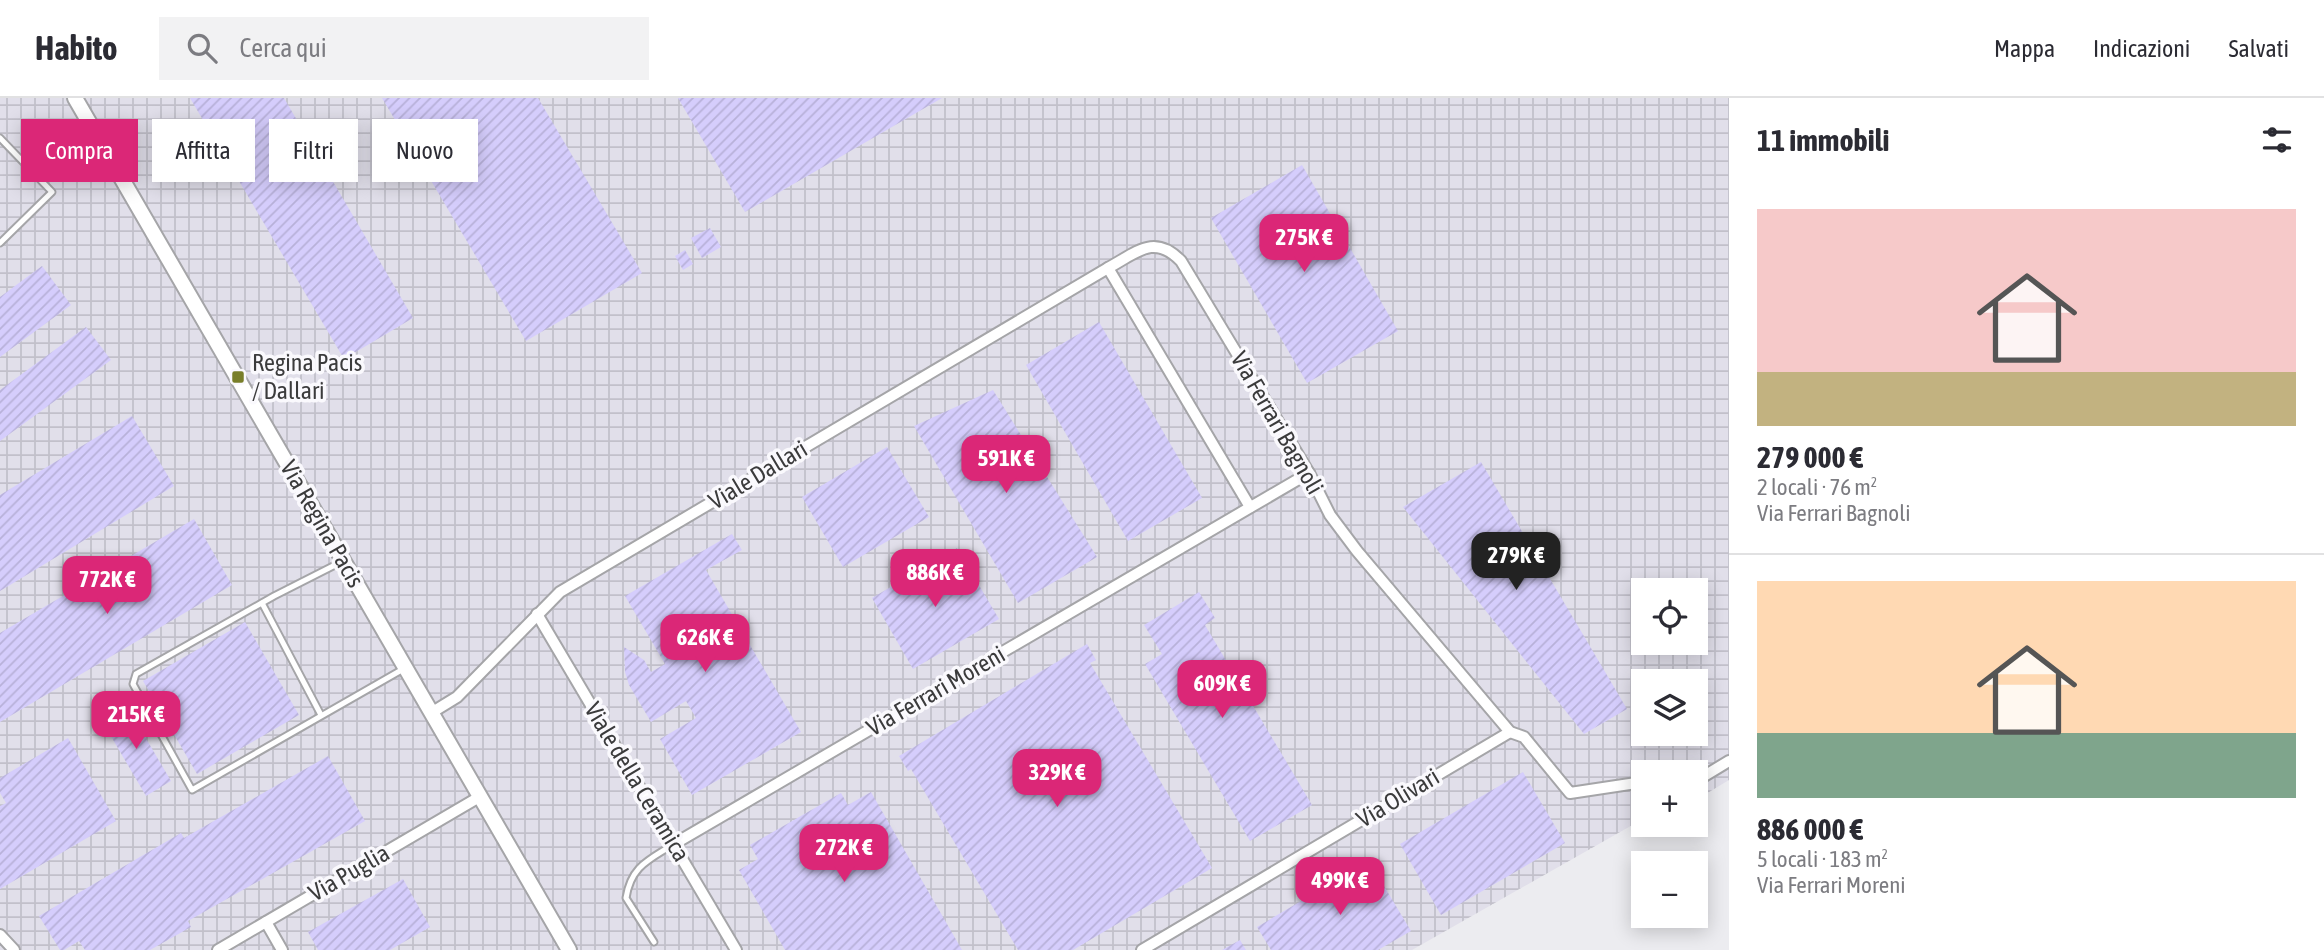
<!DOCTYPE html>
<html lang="it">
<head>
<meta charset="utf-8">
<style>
  body { margin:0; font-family:"Asap Condensed",sans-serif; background:#f2f2f3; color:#2b2b33; height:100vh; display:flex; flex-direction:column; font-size:26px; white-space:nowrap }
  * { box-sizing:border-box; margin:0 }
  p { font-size:23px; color:#7c7c81 }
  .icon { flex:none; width:38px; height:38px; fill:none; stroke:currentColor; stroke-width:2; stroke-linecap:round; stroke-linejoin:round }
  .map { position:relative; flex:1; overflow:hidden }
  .details { display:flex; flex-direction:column; background:#fff; width:595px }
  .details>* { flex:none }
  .banner { position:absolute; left:21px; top:21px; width:665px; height:63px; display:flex; gap:14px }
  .buttons { position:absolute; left:1631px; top:480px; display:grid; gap:14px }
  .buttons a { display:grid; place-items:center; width:77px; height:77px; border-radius:0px; background:#fff; box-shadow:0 4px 18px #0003; font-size:35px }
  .price { position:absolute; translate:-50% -60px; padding:0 16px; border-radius:14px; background:#db2777; color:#fff; font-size:23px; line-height:46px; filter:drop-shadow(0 2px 4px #0008) }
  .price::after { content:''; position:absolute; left:50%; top:42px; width:21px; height:16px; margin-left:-10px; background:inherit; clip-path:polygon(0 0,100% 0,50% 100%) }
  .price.on { background:#222; color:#fff }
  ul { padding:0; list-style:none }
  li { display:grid; align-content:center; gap:14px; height:371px; padding:0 28px }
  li+li { border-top:2px solid #e1e1e2 }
  li span { display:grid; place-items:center; height:217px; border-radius:0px; color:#555 }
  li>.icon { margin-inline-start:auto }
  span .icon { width:126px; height:126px; fill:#fffc; stroke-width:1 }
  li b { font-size:30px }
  h2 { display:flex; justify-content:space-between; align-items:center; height:84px; padding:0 28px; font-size:30px }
  .pill { padding:0 24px; border-radius:0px; background:#fff; box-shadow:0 4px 18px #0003; font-size:24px; line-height:63px }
  .pill.on { background:#db2777; color:#fff }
  header { display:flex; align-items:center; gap:42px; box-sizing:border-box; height:98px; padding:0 35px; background:#fff; border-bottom:2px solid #e1e1e2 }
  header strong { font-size:33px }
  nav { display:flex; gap:38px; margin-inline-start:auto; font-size:24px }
  .search { width:490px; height:63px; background:#f2f2f3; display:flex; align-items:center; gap:18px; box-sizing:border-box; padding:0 24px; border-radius:0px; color:#7c7c81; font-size:26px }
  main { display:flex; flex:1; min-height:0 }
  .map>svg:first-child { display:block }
</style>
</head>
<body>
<header>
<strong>Habito</strong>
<div class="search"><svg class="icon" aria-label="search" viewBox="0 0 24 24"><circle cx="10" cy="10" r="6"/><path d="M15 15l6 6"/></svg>Cerca qui</div>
<nav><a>Mappa</a><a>Indicazioni</a><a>Salvati</a></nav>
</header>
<main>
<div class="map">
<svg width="1729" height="852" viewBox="0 0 1729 852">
  <defs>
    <pattern id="industrial-grid" width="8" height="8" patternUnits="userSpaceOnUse" patternTransform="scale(1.75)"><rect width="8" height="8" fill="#e1dfea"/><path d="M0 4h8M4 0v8" fill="none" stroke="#c2c0ca"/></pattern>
    <pattern id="building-hatch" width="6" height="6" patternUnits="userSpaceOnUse" patternTransform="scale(1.75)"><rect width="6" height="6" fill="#d5cdfc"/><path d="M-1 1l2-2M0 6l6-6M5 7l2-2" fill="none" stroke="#b8b1d9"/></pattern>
  </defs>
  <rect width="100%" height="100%" fill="#ececf0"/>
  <path fill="url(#industrial-grid)" fill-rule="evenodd" d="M 0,0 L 1729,0 L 1729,682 L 1696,702 L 1696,674 L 1643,674 L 1643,721 L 1412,852 L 0,852 ZM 1643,492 L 1696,492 L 1696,544 L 1643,544 ZM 1643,583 L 1696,583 L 1696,635 L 1643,635 Z"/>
  <g fill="url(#building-hatch)">
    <polygon points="190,0 284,0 413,220 344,261"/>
    <polygon points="382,0 538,0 642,175 526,243"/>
    <polygon points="678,0 942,0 745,114"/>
    <polygon points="1302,67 1398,233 1307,285 1211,120"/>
    <polygon points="710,130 721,149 702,160 691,140"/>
    <polygon points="685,152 693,166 683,172 675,158"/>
    <polygon points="42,168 71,207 0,259 0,199"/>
    <polygon points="1099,224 1202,400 1128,443 1026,267"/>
    <polygon points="86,229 111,262 0,343 0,292"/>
    <polygon points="993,292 1097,459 1018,505 914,328"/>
    <polygon points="132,318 174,388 0,493 0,397"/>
    <polygon points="887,349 929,419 843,469 802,399"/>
    <polygon points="1481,364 1627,611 1584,636 1403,409"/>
    <polygon points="194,421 232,487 0,624 0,535"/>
    <polygon points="732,436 742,452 706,472 801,634 692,697 660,641 696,620 686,603 651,624 629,587 625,574 624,549 644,562 651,574 665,566 625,498"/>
    <polygon points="957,450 999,521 913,571 872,500"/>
    <polygon points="1199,494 1215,520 1205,527 1312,707 1250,743 1145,566 1162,556 1144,527"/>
    <polygon points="245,524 299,617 197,676 143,583"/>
    <polygon points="1087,546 1096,562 1090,565 1212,770 1073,852 1018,852 911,671 908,673 899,658"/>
    <polygon points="127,608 171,683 146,698 102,623"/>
    <polygon points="68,640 116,723 0,791 0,708 6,705 0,695 0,680"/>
    <polygon points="328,658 365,723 188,823 191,829 150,852 85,852 79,843 64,852 60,852 39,818 181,735 184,740"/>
    <polygon points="1523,674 1565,745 1441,817 1400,746"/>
    <polygon points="871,694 962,852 785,852 739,772 758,761 750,747 841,695 848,707"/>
    <polygon points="1369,763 1411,833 1378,852 1271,852 1257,829"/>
    <polygon points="403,781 430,829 390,852 318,852 308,834"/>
    <polygon points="1240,842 1246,852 1222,852"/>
  </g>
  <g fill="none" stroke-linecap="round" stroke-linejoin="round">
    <defs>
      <g id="service">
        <polyline points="0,40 52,94 0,145"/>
        <polyline points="343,463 274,498 136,576 133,586 192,692 405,570"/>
        <polyline points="262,505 321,617"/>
        <path d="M 654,844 L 626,800 C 631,768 649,762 674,746"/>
      </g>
      <g id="minor">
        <polyline points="1108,170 1250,409"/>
        <polyline points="537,516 736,852"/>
        <path d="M 431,615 L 457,599 L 560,494 L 1108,170 C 1136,155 1154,135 1181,163 L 1309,375 L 1330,417 L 1357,453 L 1510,634 L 1524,639 L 1570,695 L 1643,684"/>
        <polyline points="1696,683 1729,663"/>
        <polyline points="674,746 1309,375"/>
        <polyline points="266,824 282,852"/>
        <polyline points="0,837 14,852"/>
        <polyline points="218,852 481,698"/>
        <polyline points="1142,852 1510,634"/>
      </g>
      <polyline id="tertiary" points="75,0 569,852"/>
    </defs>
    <use href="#service" stroke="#a5a5a8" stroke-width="9"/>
    <use href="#minor" stroke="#a5a5a8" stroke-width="14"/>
    <use href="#tertiary" stroke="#a5a5a8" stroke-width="18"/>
    <use href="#service" stroke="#fff" stroke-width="5"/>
    <use href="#minor" stroke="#fff" stroke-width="10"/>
    <use href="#tertiary" stroke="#fff" stroke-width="14"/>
  </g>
  <rect fill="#787e29" stroke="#faf9fd" stroke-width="2.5" x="231" y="272" width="14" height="14" rx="3.5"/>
  <g text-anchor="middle" stroke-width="7" stroke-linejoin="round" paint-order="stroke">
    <g font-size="24" fill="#3b3b3c" stroke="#faf9fd" text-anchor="start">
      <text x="252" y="273">Regina Pacis<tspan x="252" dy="28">/ Dallari</tspan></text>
    </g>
    <g font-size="24" fill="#3b3b3c" stroke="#faf9fd">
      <text transform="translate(1277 325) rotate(60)" y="8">Via Ferrari Bagnoli</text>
      <text transform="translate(758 377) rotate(-31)" y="8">Viale Dallari</text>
      <text transform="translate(322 426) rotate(60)" y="8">Via Regina Pacis</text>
      <text transform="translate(936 593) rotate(-30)" y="8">Via Ferrari Moreni</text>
      <text transform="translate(637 684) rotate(59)" y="8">Viale della Ceramica</text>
      <text transform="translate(1398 700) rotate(-31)" y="8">Via Olivari</text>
      <text transform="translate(349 775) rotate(-30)" y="8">Via Puglia</text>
    </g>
  </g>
</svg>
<div class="buttons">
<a><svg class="icon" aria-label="locate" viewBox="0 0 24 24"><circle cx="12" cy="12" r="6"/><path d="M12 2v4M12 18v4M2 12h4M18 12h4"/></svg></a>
<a><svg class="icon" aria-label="layers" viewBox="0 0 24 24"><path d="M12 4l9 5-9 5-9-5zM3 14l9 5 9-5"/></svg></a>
<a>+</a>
<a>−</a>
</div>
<b class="price" style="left:1304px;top:176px">275K €</b>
<b class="price" style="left:1006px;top:397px">591K €</b>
<b class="price on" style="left:1516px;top:494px">279K €</b>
<b class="price" style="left:935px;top:511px">886K €</b>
<b class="price" style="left:107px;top:518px">772K €</b>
<b class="price" style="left:705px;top:576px">626K €</b>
<b class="price" style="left:1222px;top:622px">609K €</b>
<b class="price" style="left:136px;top:653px">215K €</b>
<b class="price" style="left:1057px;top:711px">329K €</b>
<b class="price" style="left:844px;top:786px">272K €</b>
<b class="price" style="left:1340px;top:819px">499K €</b>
<div class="banner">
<a class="pill on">Compra</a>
<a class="pill">Affitta</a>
<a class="pill">Filtri</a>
<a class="pill">Nuovo</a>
</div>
</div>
<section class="details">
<h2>11 immobili<svg class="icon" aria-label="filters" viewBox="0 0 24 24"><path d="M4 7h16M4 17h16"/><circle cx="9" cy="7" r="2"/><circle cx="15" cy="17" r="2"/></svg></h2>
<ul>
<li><span style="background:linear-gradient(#f6c9c9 75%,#c2b280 0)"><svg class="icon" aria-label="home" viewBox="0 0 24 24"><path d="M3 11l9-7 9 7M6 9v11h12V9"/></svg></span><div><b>279 000 €</b><p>2 locali · 76 m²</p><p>Via Ferrari Bagnoli</p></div></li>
<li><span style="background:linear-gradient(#ffd9b3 70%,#7fa58c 0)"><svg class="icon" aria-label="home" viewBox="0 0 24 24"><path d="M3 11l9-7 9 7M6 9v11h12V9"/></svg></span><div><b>886 000 €</b><p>5 locali · 183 m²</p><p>Via Ferrari Moreni</p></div></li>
</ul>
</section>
</main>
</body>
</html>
